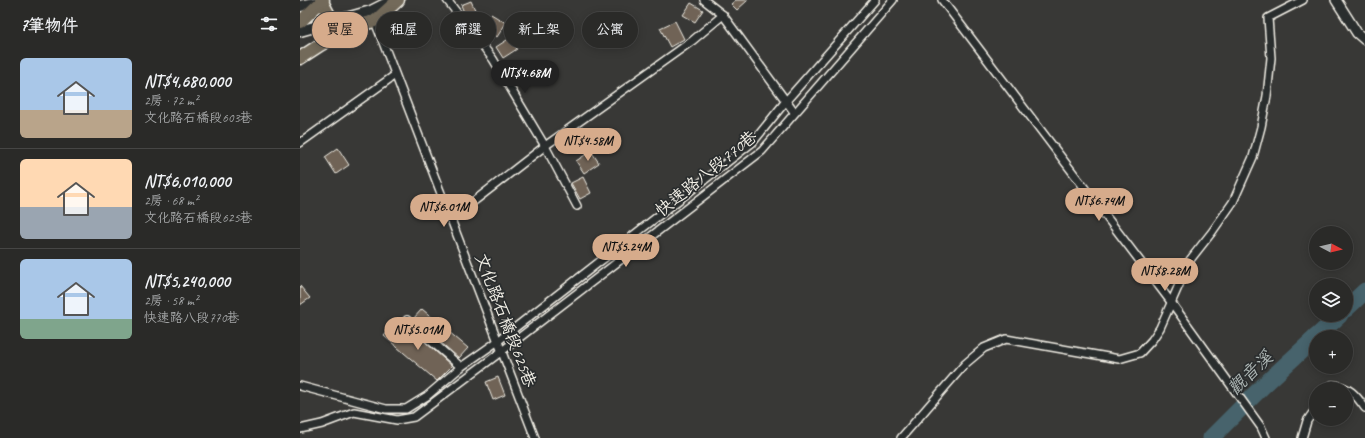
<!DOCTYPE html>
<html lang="zh-TW">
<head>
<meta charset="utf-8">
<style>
  body { margin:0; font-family:Caveat,"LXGW WenKai TC",sans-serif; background:#363634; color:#f1f3f6; height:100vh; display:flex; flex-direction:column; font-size:15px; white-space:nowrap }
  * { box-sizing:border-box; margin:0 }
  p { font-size:13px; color:#a5a7a8 }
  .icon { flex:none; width:22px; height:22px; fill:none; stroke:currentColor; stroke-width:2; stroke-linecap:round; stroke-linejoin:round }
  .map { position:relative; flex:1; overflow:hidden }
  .sheet { display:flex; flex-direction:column; background:#2a2a28; width:300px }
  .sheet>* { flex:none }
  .guide { position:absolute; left:12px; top:12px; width:380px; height:36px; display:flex; gap:8px }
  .needle { width:26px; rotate:97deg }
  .tools { position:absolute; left:1009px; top:226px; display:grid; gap:8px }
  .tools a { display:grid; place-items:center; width:44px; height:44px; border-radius:50%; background:#2a2a28; box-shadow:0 2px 10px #0003,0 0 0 1px #464645; font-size:20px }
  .price { position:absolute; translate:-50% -34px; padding:0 9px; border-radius:14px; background:#d6ab8b; color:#111; font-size:13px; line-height:26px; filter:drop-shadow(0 1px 2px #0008) }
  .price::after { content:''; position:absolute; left:50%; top:24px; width:12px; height:9px; margin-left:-6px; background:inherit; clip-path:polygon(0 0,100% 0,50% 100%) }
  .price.on { background:#222; color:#fff }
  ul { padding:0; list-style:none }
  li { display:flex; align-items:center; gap:12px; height:100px; padding:0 20px }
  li+li { border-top:1px solid #464645 }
  li span { display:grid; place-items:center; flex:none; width:112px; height:80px; border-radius:6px; color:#555 }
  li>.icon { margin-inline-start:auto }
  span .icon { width:48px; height:48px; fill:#fffc; stroke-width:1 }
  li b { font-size:17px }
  h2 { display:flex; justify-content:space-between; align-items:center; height:48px; padding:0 20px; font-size:17px }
  .tag { padding:0 14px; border-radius:18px; background:#2a2a28; box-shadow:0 2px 10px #0003,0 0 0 1px #464645; font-size:14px; line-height:36px }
  .tag.on { background:#d6ab8b; color:#111 }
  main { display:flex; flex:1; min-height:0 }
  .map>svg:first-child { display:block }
</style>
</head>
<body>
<main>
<section class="sheet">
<h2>7筆物件<svg class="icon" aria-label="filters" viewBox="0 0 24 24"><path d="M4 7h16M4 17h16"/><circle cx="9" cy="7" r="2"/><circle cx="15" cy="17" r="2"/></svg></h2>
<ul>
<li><span style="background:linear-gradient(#a9c7e8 65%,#b9a48a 0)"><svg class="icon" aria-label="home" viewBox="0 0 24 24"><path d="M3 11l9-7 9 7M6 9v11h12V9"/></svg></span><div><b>NT$4,680,000</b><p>2房 · 72 m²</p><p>文化路石橋段603巷</p></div></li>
<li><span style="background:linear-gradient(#ffd9b3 60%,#9aa5b1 0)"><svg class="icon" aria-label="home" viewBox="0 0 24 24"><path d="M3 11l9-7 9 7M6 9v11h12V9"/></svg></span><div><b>NT$6,010,000</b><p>2房 · 68 m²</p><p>文化路石橋段625巷</p></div></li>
<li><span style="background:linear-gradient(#a9c7e8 75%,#7fa58c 0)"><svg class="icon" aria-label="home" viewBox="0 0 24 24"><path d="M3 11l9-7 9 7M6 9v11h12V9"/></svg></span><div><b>NT$5,240,000</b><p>2房 · 58 m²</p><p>快速路八段770巷</p></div></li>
</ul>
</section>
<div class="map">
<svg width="1065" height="438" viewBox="0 0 1065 438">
  <rect width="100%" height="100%" fill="#383836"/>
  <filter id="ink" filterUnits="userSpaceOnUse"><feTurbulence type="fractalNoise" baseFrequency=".025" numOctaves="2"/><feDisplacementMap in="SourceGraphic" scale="8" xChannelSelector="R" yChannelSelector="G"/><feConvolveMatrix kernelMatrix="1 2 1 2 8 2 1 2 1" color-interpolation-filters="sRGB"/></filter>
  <g filter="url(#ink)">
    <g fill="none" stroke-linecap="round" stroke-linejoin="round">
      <g stroke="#47636c" stroke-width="17">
        <polyline points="1046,309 1065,291"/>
        <polyline points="1016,337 1040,315"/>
        <polyline points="911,438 963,386 1016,337"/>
      </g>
    </g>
    <g fill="#6f6356" stroke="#f4f1e8">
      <polygon points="436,0 448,0 437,10 431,4"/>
      <polygon points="171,1 183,27 191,14 206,23 197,37 174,22 171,23 165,15 161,5"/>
      <polygon points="391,3 403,10 395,22 383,15"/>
      <polygon points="375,21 384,39 370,47 360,28"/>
      <polygon points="210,38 217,49 203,58 196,47"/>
      <polygon points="38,148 49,165 36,174 25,157"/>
      <polygon points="291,151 299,163 284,173 276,161"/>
      <polygon points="283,177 291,193 280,199 271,183"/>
      <polygon points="0,286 10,298 0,305"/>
      <polygon points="122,309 168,348 159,358 113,319"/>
      <polygon points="95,323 104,330 107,326 152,366 137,381 84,336"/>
      <polygon points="198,377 205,395 193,400 186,382"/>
    </g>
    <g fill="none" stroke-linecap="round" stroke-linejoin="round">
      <defs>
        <g id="minor">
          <polyline points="147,0 193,59 245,146 277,206"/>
          <polyline points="404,0 423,15 494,112"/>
          <polyline points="642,0 871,302 961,427 966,438"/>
          <polyline points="74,19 235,438"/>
          <polyline points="0,143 95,75"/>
          <polyline points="151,219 245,146 392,41 423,15"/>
          <polyline points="107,320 161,367"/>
          <polyline points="0,386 86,409 106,409 127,396 161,367 198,341 453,142 486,101 575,0"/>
          <path d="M 1029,389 L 1032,385 C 1049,386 1056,395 1065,408"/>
          <polyline points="0,429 22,424 54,412 97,420 114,417 202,351 462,151 593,0"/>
          <polyline points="601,438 665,364 684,348 706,339 819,359 840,353 852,340 860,328 890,260 912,232 933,202 953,157 961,127 967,96 971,58 968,18 1003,0"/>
          <polyline points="1002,438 1007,421 1016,408"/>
        </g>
        <polyline id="tertiary" points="1036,0 1057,33 1065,40"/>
        <g id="secondary">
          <polyline points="0,6 23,1"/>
          <polyline points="0,31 71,11 87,3 97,0"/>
        </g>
        <g id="primary">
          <polyline points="21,0 32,21"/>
          <polyline points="0,22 23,0"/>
          <polyline points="0,58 20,45 54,26 75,21 98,0"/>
        </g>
      </defs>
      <use href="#minor" stroke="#f4f1e8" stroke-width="10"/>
      <use href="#tertiary" stroke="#f4f1e8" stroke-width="12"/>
      <use href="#secondary" stroke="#f4f1e8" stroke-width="13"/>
      <use href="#primary" stroke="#f4f1e8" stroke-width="15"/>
      <use href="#minor" stroke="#2a2d2e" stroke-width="7"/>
      <use href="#tertiary" stroke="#2a2d2e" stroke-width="9"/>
      <use href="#secondary" stroke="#2a2d2e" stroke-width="10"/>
      <use href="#primary" stroke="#736b5a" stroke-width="12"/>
    </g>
  </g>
  <g text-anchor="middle" stroke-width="3.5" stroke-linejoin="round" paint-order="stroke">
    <g font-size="17" fill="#f4f1e8" stroke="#2a2d2e">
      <text transform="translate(406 173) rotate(-39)" y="6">快速路八段770巷</text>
      <text transform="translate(206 320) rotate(69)" y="6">文化路石橋段625巷</text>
    </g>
    <g font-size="18" font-style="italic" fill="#afb8b6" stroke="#2a2d2e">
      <text transform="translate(950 373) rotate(-44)" y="6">觀音溪</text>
    </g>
  </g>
</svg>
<div class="tools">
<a><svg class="needle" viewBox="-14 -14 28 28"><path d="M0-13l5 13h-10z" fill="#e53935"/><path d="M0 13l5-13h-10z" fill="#a5a7a8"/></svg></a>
<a><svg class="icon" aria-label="layers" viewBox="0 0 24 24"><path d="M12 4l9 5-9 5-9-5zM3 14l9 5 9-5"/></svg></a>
<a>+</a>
<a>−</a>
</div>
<b class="price on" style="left:225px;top:94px">NT$4.68M</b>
<b class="price" style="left:288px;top:162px">NT$4.58M</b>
<b class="price" style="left:799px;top:222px">NT$6.74M</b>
<b class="price" style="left:144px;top:228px">NT$6.01M</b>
<b class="price" style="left:326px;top:268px">NT$5.24M</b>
<b class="price" style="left:865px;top:292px">NT$8.28M</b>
<b class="price" style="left:118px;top:351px">NT$5.01M</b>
<div class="guide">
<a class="tag on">買屋</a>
<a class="tag">租屋</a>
<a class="tag">篩選</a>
<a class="tag">新上架</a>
<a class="tag">公寓</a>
</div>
</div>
</main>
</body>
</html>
